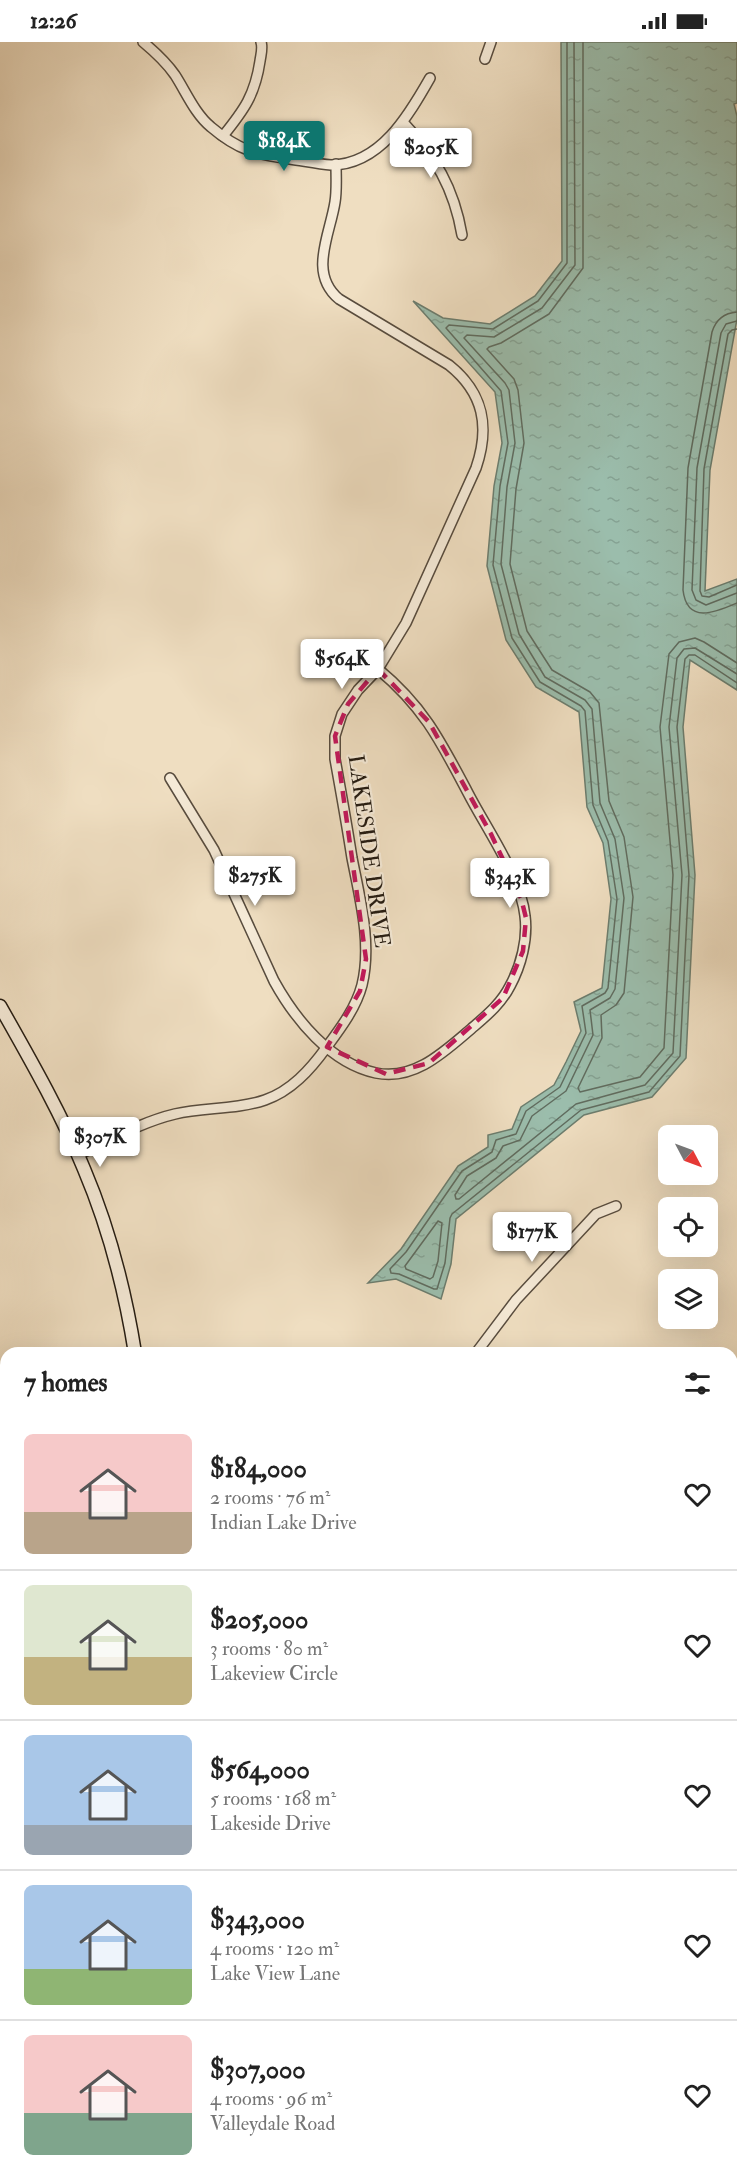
<!DOCTYPE html>
<html lang="en">
<head>
<meta charset="utf-8">
<style>
  body { margin:0; font-family:"IM FELL Double Pica",serif; background:#f2f2f2; color:#222; height:100vh; display:flex; flex-direction:column; font-size:22px; white-space:nowrap }
  * { box-sizing:border-box; margin:0 }
  p { font-size:20px; color:#767676 }
  .icon { flex:none; width:33px; height:33px; fill:none; stroke:currentColor; stroke-width:2; stroke-linecap:round; stroke-linejoin:round }
  .map { position:relative; flex:1; overflow:hidden }
  .panel { position:absolute; left:0px; top:1305px; width:738px; height:836px; display:flex; flex-direction:column; background:#fff; border-radius:18px 18px 0 0; box-shadow:0 6px 24px #0002 }
  .panel>* { flex:none }
  .needle { width:39px; rotate:131deg }
  .buttons { position:absolute; left:658px; top:1083px; display:grid; gap:12px }
  .buttons a { display:grid; place-items:center; width:60px; height:60px; border-radius:9px; background:#fff; box-shadow:0 6px 24px #0002; font-size:30px }
  .price { position:absolute; translate:-50% -51px; padding:0 14px; border-radius:6px; background:#fff; color:#222; font-size:20px; line-height:39px; filter:drop-shadow(0 2px 3px #0008) }
  .price::after { content:''; position:absolute; left:50%; top:36px; width:18px; height:14px; margin-left:-9px; background:inherit; clip-path:polygon(0 0,100% 0,50% 100%) }
  .price.current { background:#0f766e; color:#fff }
  ul { padding:0; list-style:none }
  li { display:flex; align-items:center; gap:18px; height:150px; padding:0 24px }
  li+li { border-top:2px solid #e0e0e0 }
  li span { display:grid; place-items:center; flex:none; width:168px; height:120px; border-radius:9px; color:#555 }
  li>.icon { margin-inline-start:auto }
  span .icon { width:72px; height:72px; fill:#fffc; stroke-width:1 }
  li b { font-size:26px }
  h2 { display:flex; justify-content:space-between; align-items:center; height:72px; padding:0 24px; font-size:26px }
  .status { display:flex; justify-content:space-between; align-items:center; height:42px; padding:0 30px; background:#fff; direction:ltr }
  .status svg { height:16px; fill:currentColor }
  .map>svg:first-child { display:block }
</style>
</head>
<body>
<div class="status"><b>12:26</b><svg viewBox="0 0 49 12"><path d="M0 12V9h3v3zM5 12V6h3v6zM10 12V3h3v9zM15 12V0h3v12zM26 1h20v11H26zM47 4h2v5h-2z"/></svg></div>
<div class="map">
<svg width="737" height="2140" viewBox="0 0 737 2140">
  <defs>
    <pattern id="water-ripples" width="26" height="14" patternUnits="userSpaceOnUse" patternTransform="scale(1.5)"><rect width="26" height="14" fill="#9bbdac"/><path d="M2 4q2-2 4 0t4 0M15 11q2-2 4 0t4 0" fill="none" stroke="#85a293"/></pattern>
  </defs>
  <rect width="100%" height="100%" fill="#efdec1"/>
  <filter id="stains"><feTurbulence type="fractalNoise" baseFrequency=".00333" numOctaves="4"/><feColorMatrix values="0 0 0 0 .2 0 0 0 0 .09 0 0 0 0 .02 0 0 0 .5 -.17"/></filter>
  <radialGradient id="worn" r=".72"><stop offset=".6" stop-color="#630" stop-opacity="0"/><stop offset="1" stop-color="#630" stop-opacity=".3"/></radialGradient>
  <polygon fill="url(#water-ripples)" stroke="#6c7d6e" stroke-width="1.5" points="561,0 737,0 737,61 734,62 737,74 737,277 710,428 705,549 737,537 737,648 690,618 683,685 695,833 686,1016 652,1055 584,1073 456,1177 451,1222 441,1257 396,1237 368,1241 401,1207 458,1124 488,1105 488,1093 512,1087 521,1065 554,1043 566,1020 581,989 574,960 602,946 611,857 603,801 587,765 579,670 536,645 506,598 487,524 494,444 502,401 495,350 413,259 443,276 490,282 535,254 562,219"/>
  <g fill="none" stroke-linecap="round" stroke-linejoin="round">
    <g stroke="#606c5f" stroke-width="1.5">
      <polyline points="567,0 567,221 538,259 493,287 449,283 446,286 501,349 508,401 500,444 493,523 512,596 540,640 581,664 585,669 593,763 608,799 617,857 608,946 605,951 582,964 586,991 560,1045 526,1069 516,1092 496,1098 492,1110 462,1129 406,1210 390,1227 391,1231 399,1232 434,1247 437,1247 445,1221 450,1176 452,1172 581,1068 649,1050 680,1014 689,833 677,685 685,617 689,613 695,613 737,641"/>
      <polyline points="574,0 575,223 542,266 494,295 467,293 464,296 505,341 509,348 515,401 507,445 501,522 519,592 545,635 585,658 592,667 600,761 615,797 624,856 615,947 610,956 590,968 593,993 566,1049 532,1074 520,1098 503,1104 496,1116 467,1134 455,1153 456,1157 459,1157 576,1062 645,1043 673,1011 682,833 669,685 677,616 684,607 695,606 737,632"/>
      <polyline points="583,0 583,226 549,272 501,301 489,305 487,307 514,337 518,348 524,401 516,447 510,522 527,589 552,628 590,650 599,661 609,759 624,795 633,855 624,951 616,963 601,973 602,996 578,1046 580,1050 640,1035 664,1006 673,833 660,685 669,612 679,600 695,596 704,600 737,621"/>
      <path d="M 737,270 C 724,271 716,277 712,290 L 688,426 L 683,548 C 687,583 716,570 737,561"/>
      <polyline points="737,279 726,282 721,291 697,426 692,548 696,558 706,563 737,551"/>
      <polyline points="737,287 732,288 728,292 704,427 700,549 702,554 709,555 737,543"/>
      <polygon points="438,1179 442,1181 438,1219 433,1235 430,1237 406,1227 405,1224"/>
    </g>
    <defs>
      <g id="street">
        <path d="M 143,0 C 155,10 166,20 175,33 C 186,50 195,72 211,85 C 239,109 256,112 290,117 C 304,119 318,122 331,123 C 380,123 409,73 430,36"/>
        <polyline points="485,17 491,0"/>
        <path d="M 403,80 C 435,114 454,146 462,193"/>
        <path d="M 223,94 C 244,68 255,53 260,19 C 261,12 263,6 261,0"/>
        <path d="M 170,736 L 214,808 L 274,939 C 295,977 330,1021 376,1031 C 414,1039 444,1010 471,987 C 486,974 501,962 510,944 C 521,924 528,897 525,874 C 521,835 486,786 468,751 C 441,700 424,665 378,627"/>
        <path d="M 78,1113 C 109,1099 141,1080 175,1072 C 204,1065 236,1068 265,1058 C 291,1049 310,1028 326,1006 C 340,987 356,966 362,943 C 372,902 360,857 352,816 C 347,784 341,750 335,717 L 335,694 L 342,672 L 358,648 L 378,627 L 406,581 L 476,426 C 490,385 484,351 449,323 L 339,257 C 308,231 330,193 335,160 C 337,148 336,135 336,122"/>
        <polyline points="476,1311 516,1258 596,1172 616,1164"/>
        <polyline points="732,1387 737,1375"/>
        <polyline points="0,1740 6,1748"/>
        <polyline points="0,1865 6,1855"/>
        <polyline points="0,2098 6,2102"/>
        <polyline points="47,2134 55,2140"/>
        <polyline points="337,2140 339,2134"/>
        <polyline points="565,2140 566,2134"/>
      </g>
      <g id="secondary">
        <path d="M 0,964 C 30,1017 61,1071 84,1127 C 109,1186 125,1248 135,1311"/>
        <polyline points="526,2134 544,2140"/>
        <polyline points="156,2140 158,2134"/>
      </g>
    </defs>
    <use href="#street" stroke="#584c3e" stroke-width="12"/>
    <use href="#secondary" stroke="#251c12" stroke-width="15"/>
    <use href="#street" stroke="#f5ead7" stroke-width="9"/>
    <use href="#secondary" stroke="#f5ead7" stroke-width="12"/>
  </g>
  <path fill="none" stroke="#c2185b" stroke-width="4.5" stroke-dasharray="12 8" stroke-linejoin="round" d="M 378,627 L 429,680 L 491,792 L 521,856 L 526,876 L 523,909 L 503,956 L 429,1021 L 386,1032 L 327,1005 L 360,949 L 366,917 L 335,694 L 348,662 Z"/>
  <g text-anchor="middle" stroke-width="4.5" stroke-linejoin="round" paint-order="stroke">
    <g font-size="22" fill="#251c12" stroke="#f5ead7">
      <text transform="translate(370 809) rotate(82)" y="8">LAKESIDE DRIVE</text>
    </g>
  </g>
  <rect width="100%" height="100%" filter="url(#stains)"/>
  <rect width="100%" height="100%" fill="url(#worn)"/>
</svg>
<div class="buttons">
<a><svg class="needle" viewBox="-14 -14 28 28"><path d="M0-13l5 13h-10z" fill="#e53935"/><path d="M0 13l5-13h-10z" fill="#767676"/></svg></a>
<a><svg class="icon" aria-label="locate" viewBox="0 0 24 24"><circle cx="12" cy="12" r="6"/><path d="M12 2v4M12 18v4M2 12h4M18 12h4"/></svg></a>
<a><svg class="icon" aria-label="layers" viewBox="0 0 24 24"><path d="M12 4l9 5-9 5-9-5zM3 14l9 5 9-5"/></svg></a>
</div>
<b class="price current" style="left:284px;top:130px">$184K</b>
<b class="price" style="left:431px;top:137px">$205K</b>
<b class="price" style="left:342px;top:648px">$564K</b>
<b class="price" style="left:255px;top:865px">$275K</b>
<b class="price" style="left:510px;top:867px">$343K</b>
<b class="price" style="left:100px;top:1126px">$307K</b>
<b class="price" style="left:532px;top:1221px">$177K</b>
<section class="panel">
<h2>7 homes<svg class="icon" aria-label="filters" viewBox="0 0 24 24"><path d="M4 7h16M4 17h16"/><circle cx="9" cy="7" r="2"/><circle cx="15" cy="17" r="2"/></svg></h2>
<ul>
<li><span style="background:linear-gradient(#f6c9c9 65%,#b9a48a 0)"><svg class="icon" aria-label="home" viewBox="0 0 24 24"><path d="M3 11l9-7 9 7M6 9v11h12V9"/></svg></span><div><b>$184,000</b><p>2 rooms · 76 m²</p><p>Indian Lake Drive</p></div><svg class="icon" aria-label="heart" viewBox="0 0 24 24"><path d="M12 20l-8-8c-3-5 5-10 8-4 3-6 11-1 8 4z"/></svg></li>
<li><span style="background:linear-gradient(#dfe7d0 60%,#c2b280 0)"><svg class="icon" aria-label="home" viewBox="0 0 24 24"><path d="M3 11l9-7 9 7M6 9v11h12V9"/></svg></span><div><b>$205,000</b><p>3 rooms · 80 m²</p><p>Lakeview Circle</p></div><svg class="icon" aria-label="heart" viewBox="0 0 24 24"><path d="M12 20l-8-8c-3-5 5-10 8-4 3-6 11-1 8 4z"/></svg></li>
<li><span style="background:linear-gradient(#a9c7e8 75%,#9aa5b1 0)"><svg class="icon" aria-label="home" viewBox="0 0 24 24"><path d="M3 11l9-7 9 7M6 9v11h12V9"/></svg></span><div><b>$564,000</b><p>5 rooms · 168 m²</p><p>Lakeside Drive</p></div><svg class="icon" aria-label="heart" viewBox="0 0 24 24"><path d="M12 20l-8-8c-3-5 5-10 8-4 3-6 11-1 8 4z"/></svg></li>
<li><span style="background:linear-gradient(#a9c7e8 70%,#8fb573 0)"><svg class="icon" aria-label="home" viewBox="0 0 24 24"><path d="M3 11l9-7 9 7M6 9v11h12V9"/></svg></span><div><b>$343,000</b><p>4 rooms · 120 m²</p><p>Lake View Lane</p></div><svg class="icon" aria-label="heart" viewBox="0 0 24 24"><path d="M12 20l-8-8c-3-5 5-10 8-4 3-6 11-1 8 4z"/></svg></li>
<li><span style="background:linear-gradient(#f6c9c9 65%,#7fa58c 0)"><svg class="icon" aria-label="home" viewBox="0 0 24 24"><path d="M3 11l9-7 9 7M6 9v11h12V9"/></svg></span><div><b>$307,000</b><p>4 rooms · 96 m²</p><p>Valleydale Road</p></div><svg class="icon" aria-label="heart" viewBox="0 0 24 24"><path d="M12 20l-8-8c-3-5 5-10 8-4 3-6 11-1 8 4z"/></svg></li>
</ul>
</section>
</div>
</body>
</html>
